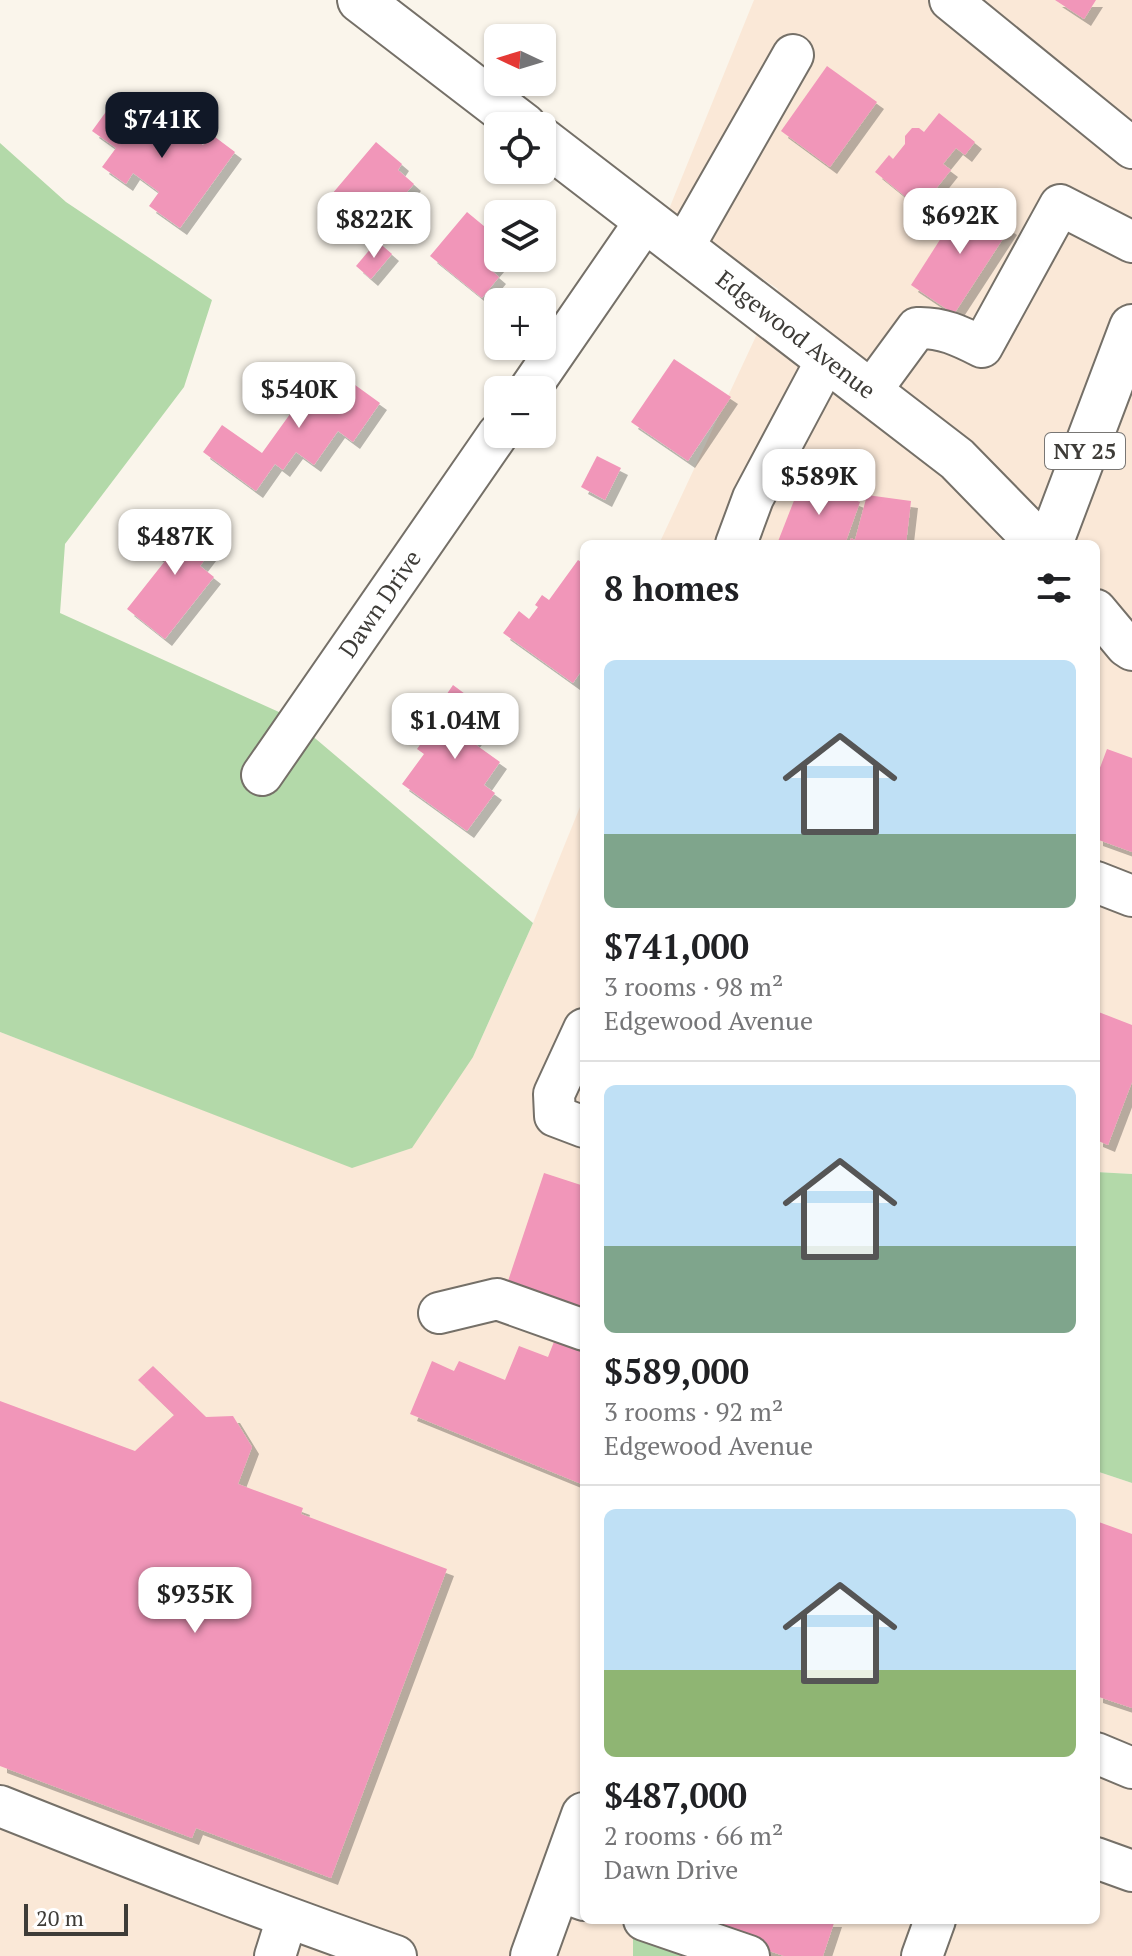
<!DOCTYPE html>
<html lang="en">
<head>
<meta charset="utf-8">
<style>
  body { margin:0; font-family:"PT Serif",serif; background:#f6f6f6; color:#202124; height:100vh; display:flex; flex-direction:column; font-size:30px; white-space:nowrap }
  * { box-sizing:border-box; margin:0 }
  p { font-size:26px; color:#757577 }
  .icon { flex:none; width:44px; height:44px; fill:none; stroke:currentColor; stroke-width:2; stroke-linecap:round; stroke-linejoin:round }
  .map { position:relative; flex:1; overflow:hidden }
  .details { position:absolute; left:580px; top:540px; width:520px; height:1384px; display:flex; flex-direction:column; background:#fff; border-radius:12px; box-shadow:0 2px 6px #0004 }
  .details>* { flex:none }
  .needle { width:52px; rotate:274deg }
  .tools { position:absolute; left:484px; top:24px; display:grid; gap:16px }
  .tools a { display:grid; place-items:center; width:72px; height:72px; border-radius:12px; background:#fff; box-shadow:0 2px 6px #0004; font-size:40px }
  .scale { position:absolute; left:24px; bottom:20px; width:104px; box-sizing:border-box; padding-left:8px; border:4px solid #3e3c38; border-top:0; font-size:22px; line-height:28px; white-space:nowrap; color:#3e3c38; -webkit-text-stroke:6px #fff; paint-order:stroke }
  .price { position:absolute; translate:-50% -68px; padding:0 18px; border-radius:16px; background:#fff; color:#222; font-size:26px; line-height:52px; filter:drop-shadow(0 2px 4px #0008) }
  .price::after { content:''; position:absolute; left:50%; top:48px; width:24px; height:18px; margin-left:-12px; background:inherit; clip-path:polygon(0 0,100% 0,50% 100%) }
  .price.current { background:#111827; color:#fff }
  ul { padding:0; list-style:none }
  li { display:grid; align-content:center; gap:16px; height:424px; padding:0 24px }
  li+li { border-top:2px solid #e0e0e0 }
  li span { display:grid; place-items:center; height:248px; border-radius:12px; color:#555 }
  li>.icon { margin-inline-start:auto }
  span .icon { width:144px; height:144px; fill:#fffc; stroke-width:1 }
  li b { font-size:34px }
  h2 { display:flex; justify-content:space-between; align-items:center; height:96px; padding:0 24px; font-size:34px }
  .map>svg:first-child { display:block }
</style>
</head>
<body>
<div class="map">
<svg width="1132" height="1956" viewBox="0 0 1132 1956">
  <defs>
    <filter id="shadow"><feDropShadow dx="7" dy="7" stdDeviation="0" flood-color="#0004"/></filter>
  </defs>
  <rect width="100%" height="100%" fill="#faf5eb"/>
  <g fill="#fae8d7">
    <polygon points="754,0 1132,0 1132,1174 1096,1172 1096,544 659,544 778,289 667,214"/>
    <polygon points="584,797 584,1920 1096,1920 1096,1471 1132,1483 1132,1956 693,1956 633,1934 633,1956 0,1956 0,1032 352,1167 473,1057 533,923"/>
  </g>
  <g fill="#b3d9a9">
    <polygon points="0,143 66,202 212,300 184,387 65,544 60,613 290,717 533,923 473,1057 412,1148 352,1168 0,1032"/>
    <polygon points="1096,1172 1132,1174 1132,1483 1096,1471"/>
    <polygon points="633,1934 693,1956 633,1956"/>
  </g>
  <g fill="#f196b9" filter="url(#shadow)">
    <polygon points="1055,0 1096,0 1084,19"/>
    <polygon points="827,66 877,102 830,167 781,131"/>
    <polygon points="116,98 159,129 167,118 203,145 211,134 235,152 180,228 149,206 159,192 133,173 126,184 102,167 116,148 92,131"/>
    <polygon points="939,113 975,142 965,155 956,148 943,164 951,170 935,190 947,200 932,218 875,172 889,155 893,159 905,144 905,136 912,128 919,128 924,132"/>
    <polygon points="376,142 402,164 398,170 414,184 389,213 379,206 373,214 362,205 345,226 321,207"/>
    <polygon points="966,199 1010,228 954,314 911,285"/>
    <polygon points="467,212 496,236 493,242 498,246 498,258 503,258 492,271 499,277 482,298 430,256"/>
    <polygon points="377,241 392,254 371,279 356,266"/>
    <polygon points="674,359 731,397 688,461 631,422"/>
    <polygon points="326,364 380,403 353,442 338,431 314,465 296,452 283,470 275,464 256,491 203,452 222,425 262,453"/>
    <polygon points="597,456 621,468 605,500 581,487"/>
    <polygon points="802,480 860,502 845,544 777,544"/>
    <polygon points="867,495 911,501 906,544 850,544 851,538 855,540"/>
    <polygon points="175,512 216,545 200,566 214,577 165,639 127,609 165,561 155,554 164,544 155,537"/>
    <polygon points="578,560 584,564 584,667 573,683 503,633 519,611 529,619 538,607 535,605 542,595 549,600"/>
    <polygon points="453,685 492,714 472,742 500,762 484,785 495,793 467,831 402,784 424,754 417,749 435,724 429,720"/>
    <polygon points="1107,749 1132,758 1132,852 1096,839 1096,772 1098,773"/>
    <polygon points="1096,1011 1132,1025 1132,1082 1108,1145 1096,1140"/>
    <polygon points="544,1173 584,1186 584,1320 504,1293"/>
    <polygon points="559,1329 584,1339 584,1485 410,1414 432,1361 454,1371 459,1361 505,1380 519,1346 548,1357"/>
    <polygon points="153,1366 206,1417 233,1416 252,1447 238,1484 303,1508 301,1514 447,1569 331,1878 196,1828 192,1838 0,1766 0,1401 135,1451 174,1415 138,1380"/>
    <polygon points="1096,1521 1132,1534 1132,1708 1096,1696"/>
    <polygon points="706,1920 835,1920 823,1956 784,1956 703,1928"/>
  </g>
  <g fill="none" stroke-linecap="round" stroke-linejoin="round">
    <defs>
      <g id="minor">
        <polyline points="950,0 1132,148"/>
        <polyline points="683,248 793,55"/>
        <polyline points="529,390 646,220"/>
        <path d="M 870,392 L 917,328 C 942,327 960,336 982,347 L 1060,205 L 1132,242"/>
        <polyline points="736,544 753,498 827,359"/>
        <polyline points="1096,610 1126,646 1132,650"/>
        <path id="s1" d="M 262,775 L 498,434"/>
        <polyline points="1096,882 1132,896"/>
        <polyline points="584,1029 554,1094 555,1116 584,1127"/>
        <polyline points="439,1313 497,1299 584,1330"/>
        <polyline points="1096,1753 1132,1768"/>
        <path d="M 0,1806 C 131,1858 263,1910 396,1956"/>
        <polyline points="1096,1858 1132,1871"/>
        <polyline points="556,1890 584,1900"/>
        <polyline points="644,1920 749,1956"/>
        <polyline points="275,1956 287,1918"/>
        <polyline points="922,1956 935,1920"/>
      </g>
      <g id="major">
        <polyline points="360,0 524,126"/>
        <path id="s2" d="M 542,140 L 957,459 L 1040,544"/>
        <polyline points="1050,544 1132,327"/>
        <polyline points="533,1956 584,1815"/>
      </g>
    </defs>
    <use href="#minor" stroke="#757068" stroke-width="44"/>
    <use href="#major" stroke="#757068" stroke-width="48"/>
    <use href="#minor" stroke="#fff" stroke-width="40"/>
    <use href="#major" stroke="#fff" stroke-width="44"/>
  </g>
  <g text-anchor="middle" stroke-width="8" stroke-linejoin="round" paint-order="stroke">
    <rect fill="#fff" stroke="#787674" stroke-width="2" x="1045" y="433" width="80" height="36" rx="6"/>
    <g font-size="22" font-weight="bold" fill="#3e3c38">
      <text x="1085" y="459">NY 25</text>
    </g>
    <g font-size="24" fill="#3e3c38" stroke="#fff">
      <text dy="8" stroke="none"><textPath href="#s2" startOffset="320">Edgewood Avenue</textPath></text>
      <text dy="8" stroke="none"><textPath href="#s1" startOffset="208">Dawn Drive</textPath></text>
    </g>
  </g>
</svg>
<div class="tools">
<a><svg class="needle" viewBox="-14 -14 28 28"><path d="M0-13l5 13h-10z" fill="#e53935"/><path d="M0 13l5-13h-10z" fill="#757577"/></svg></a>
<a><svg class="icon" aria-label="locate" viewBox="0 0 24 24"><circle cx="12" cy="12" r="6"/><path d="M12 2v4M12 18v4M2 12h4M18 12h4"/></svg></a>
<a><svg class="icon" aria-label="layers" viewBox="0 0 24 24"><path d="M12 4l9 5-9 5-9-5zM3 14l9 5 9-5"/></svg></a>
<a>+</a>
<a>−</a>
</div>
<div class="scale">20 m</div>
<b class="price current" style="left:162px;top:160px">$741K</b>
<b class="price" style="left:960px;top:256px">$692K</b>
<b class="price" style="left:374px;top:260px">$822K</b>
<b class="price" style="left:299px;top:430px">$540K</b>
<b class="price" style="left:819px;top:517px">$589K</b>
<b class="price" style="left:175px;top:577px">$487K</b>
<b class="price" style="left:455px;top:761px">$1.04M</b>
<b class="price" style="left:195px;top:1635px">$935K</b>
<section class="details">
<h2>8 homes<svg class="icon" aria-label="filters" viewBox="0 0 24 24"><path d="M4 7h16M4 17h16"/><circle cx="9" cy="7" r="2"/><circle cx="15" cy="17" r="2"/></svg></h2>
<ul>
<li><span style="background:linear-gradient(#bfe0f5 70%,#7fa58c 0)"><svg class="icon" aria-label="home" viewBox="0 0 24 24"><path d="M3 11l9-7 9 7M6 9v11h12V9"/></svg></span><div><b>$741,000</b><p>3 rooms · 98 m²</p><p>Edgewood Avenue</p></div></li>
<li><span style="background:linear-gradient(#bfe0f5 65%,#7fa58c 0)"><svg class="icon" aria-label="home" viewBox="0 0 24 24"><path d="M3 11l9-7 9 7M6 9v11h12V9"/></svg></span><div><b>$589,000</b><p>3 rooms · 92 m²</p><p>Edgewood Avenue</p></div></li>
<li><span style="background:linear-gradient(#bfe0f5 65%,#8fb573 0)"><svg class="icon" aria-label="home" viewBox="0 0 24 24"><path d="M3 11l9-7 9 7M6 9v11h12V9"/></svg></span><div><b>$487,000</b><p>2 rooms · 66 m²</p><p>Dawn Drive</p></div></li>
</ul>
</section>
</div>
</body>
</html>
